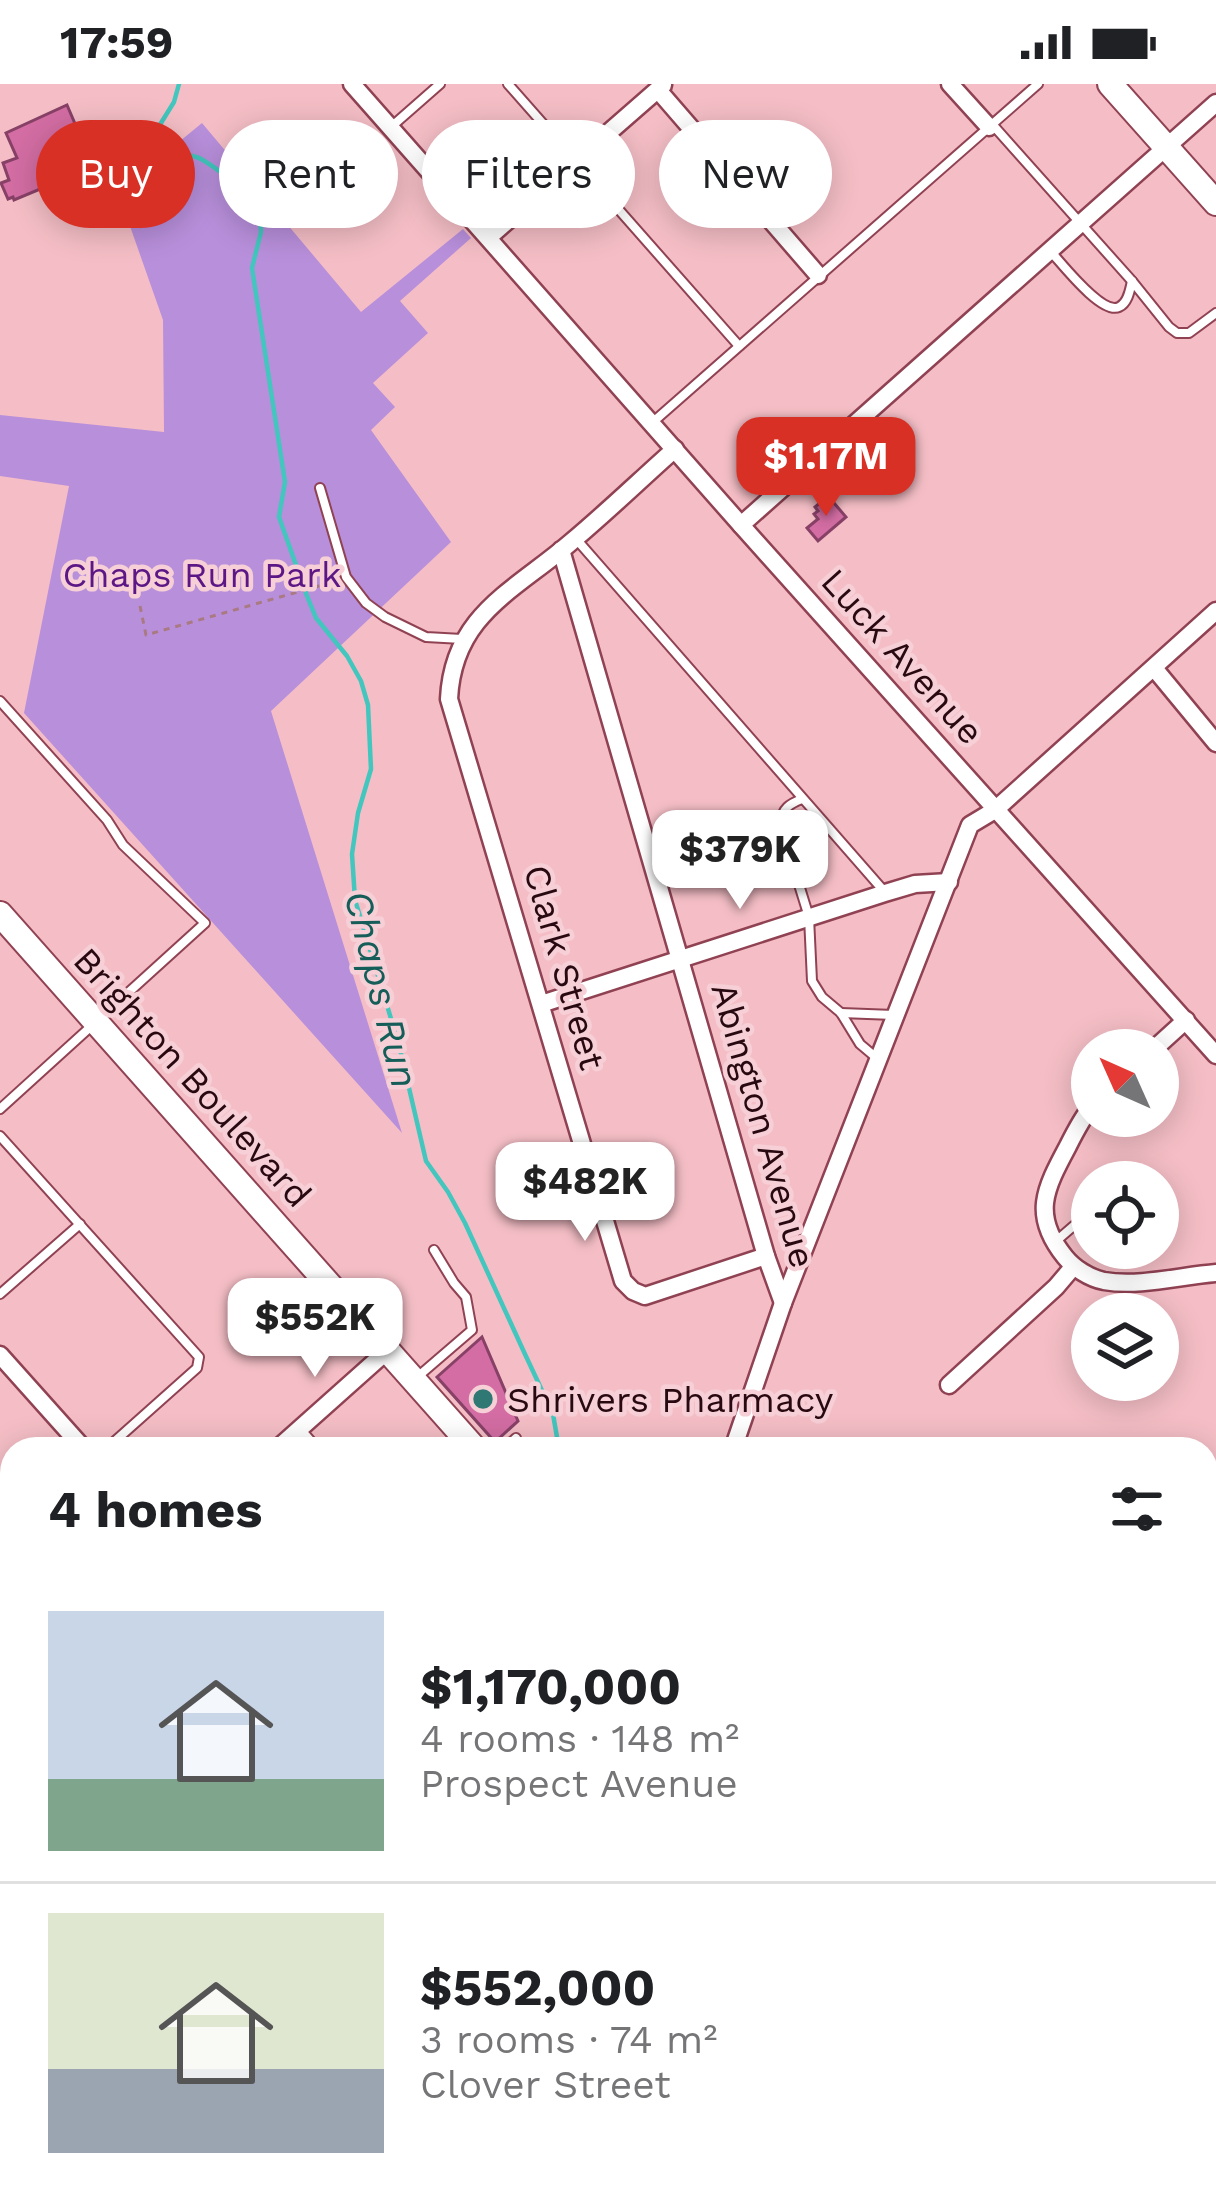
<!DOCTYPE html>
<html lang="en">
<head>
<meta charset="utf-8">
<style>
  body { margin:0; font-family:"Work Sans",sans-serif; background:#f2f2f2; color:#202124; height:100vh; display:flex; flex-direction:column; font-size:45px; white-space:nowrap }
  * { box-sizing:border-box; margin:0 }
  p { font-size:39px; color:#757577 }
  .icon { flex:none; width:66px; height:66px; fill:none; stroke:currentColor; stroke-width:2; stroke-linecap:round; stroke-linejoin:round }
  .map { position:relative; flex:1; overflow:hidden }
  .drawer { position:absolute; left:0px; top:1353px; width:1218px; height:771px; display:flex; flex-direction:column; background:#fff; border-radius:36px 36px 0 0; box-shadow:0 6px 30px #0003 }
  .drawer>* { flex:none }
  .hud { position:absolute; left:36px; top:36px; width:1146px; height:108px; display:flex; gap:24px }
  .needle { width:78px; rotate:315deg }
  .controls { position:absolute; left:1071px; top:945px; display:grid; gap:24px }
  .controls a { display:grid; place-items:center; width:108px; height:108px; border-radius:50%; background:#fff; box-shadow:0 6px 30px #0003; font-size:60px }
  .price { position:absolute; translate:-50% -102px; padding:0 27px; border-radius:24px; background:#fff; color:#222; font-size:39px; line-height:78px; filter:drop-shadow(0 3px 6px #0008) }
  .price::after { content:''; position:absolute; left:50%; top:72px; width:36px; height:27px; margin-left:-18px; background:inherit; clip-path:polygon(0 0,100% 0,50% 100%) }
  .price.on { background:#d93025; color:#fff }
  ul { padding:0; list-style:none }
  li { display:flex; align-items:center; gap:36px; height:300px; padding:0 48px }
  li+li { border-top:3px solid #e0e0e0 }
  li span { display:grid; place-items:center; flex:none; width:336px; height:240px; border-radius:0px; color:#555 }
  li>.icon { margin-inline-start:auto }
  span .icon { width:144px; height:144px; fill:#fffc; stroke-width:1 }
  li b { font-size:51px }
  h2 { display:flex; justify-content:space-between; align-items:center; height:144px; padding:0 48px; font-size:51px }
  .chip { padding:0 42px; border-radius:54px; background:#fff; box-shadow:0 6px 30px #0003; font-size:42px; line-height:108px }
  .chip.on { background:#d93025; color:#fff }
  .status { display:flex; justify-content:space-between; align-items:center; height:84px; padding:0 60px; background:#fff; direction:ltr }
  .status svg { height:33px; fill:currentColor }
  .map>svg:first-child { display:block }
</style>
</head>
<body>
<div class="status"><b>17:59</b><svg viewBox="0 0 49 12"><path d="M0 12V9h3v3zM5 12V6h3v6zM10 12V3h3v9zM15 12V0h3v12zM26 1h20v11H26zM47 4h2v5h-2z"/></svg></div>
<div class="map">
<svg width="1216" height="2123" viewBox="0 0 1216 2123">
  <rect width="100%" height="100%" fill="#f5bec6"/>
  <polygon fill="#b88fdb" points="202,39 361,228 463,145 471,154 400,217 428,249 373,299 395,323 371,346 451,458 271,627 402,1049 24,629 69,402 0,392 0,331 164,348 163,236 118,108"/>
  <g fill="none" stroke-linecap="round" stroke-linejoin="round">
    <g stroke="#42c6bd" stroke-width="4.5">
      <path d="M 179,0 L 174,18 L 161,39 L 161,66 C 174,73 189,68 201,75 C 222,87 241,105 259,121 L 261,148 L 252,184 L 285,398 L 279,433 L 307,512 L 316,534 L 347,572 L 361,597 L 368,621 L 371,685 L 358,729 L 352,770 L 355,816 L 399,961 L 426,1077 L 448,1108 L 465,1139 L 524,1268 L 553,1330 L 559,1365"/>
      <polyline points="322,2112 325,2123"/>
    </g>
  </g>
  <g fill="#d36da3" stroke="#874167" stroke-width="3">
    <polygon points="67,21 85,63 67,71 68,77 44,88 48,96 38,106 14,116 13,113 8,115 1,99 9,96 3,79 17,74 6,49"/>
    <polygon points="828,412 846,433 818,457 807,444 818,435 814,430 818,427 815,423"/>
    <polygon points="482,1253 518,1337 495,1358 437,1293"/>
  </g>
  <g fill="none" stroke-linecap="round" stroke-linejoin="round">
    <defs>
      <g id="lane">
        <polyline points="508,0 739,262"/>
        <polyline points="992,40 1132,197 1169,243 1177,249 1189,249 1216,229"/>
        <polyline points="391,43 440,0"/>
        <path d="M 1052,169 C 1063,181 1102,231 1119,223 C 1128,219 1130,206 1132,197"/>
        <polyline points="653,338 1038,0"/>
        <polyline points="320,404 346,493 366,519 385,533 426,553 462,555"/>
        <polyline points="577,456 883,806"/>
        <polyline points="0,617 107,736 123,761 205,839 0,1025"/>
        <path d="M 802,715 C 789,720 783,724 780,739 L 809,833 L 812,897 L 822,913 L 841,929 L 860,960 L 879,976"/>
        <polyline points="841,929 894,931"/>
        <polyline points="0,1052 199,1273 197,1284 106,1365"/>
        <polyline points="1055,1158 1092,1126"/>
        <polyline points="0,1210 80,1140"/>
        <polyline points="415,1295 472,1246 466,1213 454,1199 434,1166"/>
        <polyline points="301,1346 318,1365"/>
        <polyline points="504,1365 516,1354"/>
        <polyline points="0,1463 12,1473"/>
        <polyline points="0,1854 12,1869"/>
        <polyline points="1206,1966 1216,1977"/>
        <polyline points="921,2112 930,2123"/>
        <polyline points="167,2123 180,2112"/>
        <polyline points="815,2123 830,2112"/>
      </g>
      <g id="street">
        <polyline points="352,0 741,441 1216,971"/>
        <polyline points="950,0 989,43"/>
        <polyline points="658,6 818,191"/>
        <polyline points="489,153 663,1"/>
        <path d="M 675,365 C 640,396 606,429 570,459 C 514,507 453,531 449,615 L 623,1197 L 633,1207 L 645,1212 L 766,1172"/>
        <polyline points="741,441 1216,19"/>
        <polyline points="561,466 766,1172 783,1219"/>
        <polyline points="1154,584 1216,659"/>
        <polyline points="541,920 885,809 915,800 949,798"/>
        <polyline points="1153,966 1186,936"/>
        <path d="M 1092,1022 C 1082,1034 1075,1048 1068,1062 C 1045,1105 1031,1131 1065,1173 C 1074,1184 1089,1194 1104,1197 C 1139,1203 1180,1192 1216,1189"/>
        <polyline points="0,1271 84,1365"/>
        <polyline points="949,1301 1056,1203 1073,1183"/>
        <polyline points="277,1365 388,1266"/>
        <polyline points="733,1365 783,1219 970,741 995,726 1216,527"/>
        <polyline points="1206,1564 1216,1554"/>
        <polyline points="0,1666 12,1679"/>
        <polyline points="1206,1705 1216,1717"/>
        <polyline points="0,1893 12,1883"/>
        <polyline points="0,2026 12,2039"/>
        <polyline points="77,2112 87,2123"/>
        <polyline points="659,2112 660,2123"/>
        <polyline points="1009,2123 1022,2112"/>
      </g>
      <g id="secondary">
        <polyline points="1110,0 1216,119"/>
        <polyline points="0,830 475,1365"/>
        <polyline points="1136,2112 1146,2123"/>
      </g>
    </defs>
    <use href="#lane" stroke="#904253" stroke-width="12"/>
    <use href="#street" stroke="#904253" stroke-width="21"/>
    <use href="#secondary" stroke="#904253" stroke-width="28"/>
    <polyline stroke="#a97a82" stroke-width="3" stroke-dasharray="6 6" stroke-linecap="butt" points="140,522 146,551 333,498"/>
    <use href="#lane" stroke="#fff" stroke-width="8"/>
    <use href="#street" stroke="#fff" stroke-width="16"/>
    <use href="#secondary" stroke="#fff" stroke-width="24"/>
  </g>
  <circle fill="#307873" stroke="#f6d0d6" stroke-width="4.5" cx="483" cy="1315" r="12"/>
  <g text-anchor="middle" stroke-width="9" stroke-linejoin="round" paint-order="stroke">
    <g font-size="36" fill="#5c1685" stroke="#f6d0d6">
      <text x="202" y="503">Chaps Run Park</text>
    </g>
    <g font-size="36" fill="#290911" stroke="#f6d0d6">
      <text transform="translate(903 572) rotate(48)" y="13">Luck Avenue</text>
      <text transform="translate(565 883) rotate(74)" y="13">Clark Street</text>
      <text transform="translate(193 993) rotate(48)" y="13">Brighton Boulevard</text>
      <text transform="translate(764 1041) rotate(74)" y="13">Abington Avenue</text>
    </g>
    <g font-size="36" fill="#290911" stroke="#f6d0d6" text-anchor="start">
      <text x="507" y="1328">Shrivers Pharmacy</text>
    </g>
    <g font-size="39" font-style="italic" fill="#145d58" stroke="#f6d0d6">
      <text transform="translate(382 905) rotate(76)" y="14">Chaps Run</text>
    </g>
  </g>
</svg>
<div class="controls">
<a><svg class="needle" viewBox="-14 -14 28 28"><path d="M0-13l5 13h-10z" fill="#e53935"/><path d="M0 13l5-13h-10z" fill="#757577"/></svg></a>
<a><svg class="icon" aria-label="locate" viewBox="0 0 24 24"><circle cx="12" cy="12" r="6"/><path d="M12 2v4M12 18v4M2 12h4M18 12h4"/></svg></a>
<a><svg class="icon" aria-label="layers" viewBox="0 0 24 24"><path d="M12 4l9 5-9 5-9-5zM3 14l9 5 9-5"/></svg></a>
</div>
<b class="price on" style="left:826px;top:435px">$1.17M</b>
<b class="price" style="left:740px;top:828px">$379K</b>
<b class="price" style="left:585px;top:1160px">$482K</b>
<b class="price" style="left:315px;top:1296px">$552K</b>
<div class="hud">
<a class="chip on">Buy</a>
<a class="chip">Rent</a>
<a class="chip">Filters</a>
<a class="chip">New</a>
</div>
<section class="drawer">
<h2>4 homes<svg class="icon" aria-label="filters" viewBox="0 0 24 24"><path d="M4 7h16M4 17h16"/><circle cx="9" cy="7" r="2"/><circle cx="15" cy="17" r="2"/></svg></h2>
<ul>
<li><span style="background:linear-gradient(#c9d6e8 70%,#7fa58c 0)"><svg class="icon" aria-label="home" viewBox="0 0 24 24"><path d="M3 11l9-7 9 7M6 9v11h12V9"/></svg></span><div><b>$1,170,000</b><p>4 rooms · 148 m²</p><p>Prospect Avenue</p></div></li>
<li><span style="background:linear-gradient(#dfe7d0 65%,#9aa5b1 0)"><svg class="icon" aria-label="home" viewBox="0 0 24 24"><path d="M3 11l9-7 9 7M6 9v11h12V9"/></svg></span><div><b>$552,000</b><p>3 rooms · 74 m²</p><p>Clover Street</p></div></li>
</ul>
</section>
</div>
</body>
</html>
